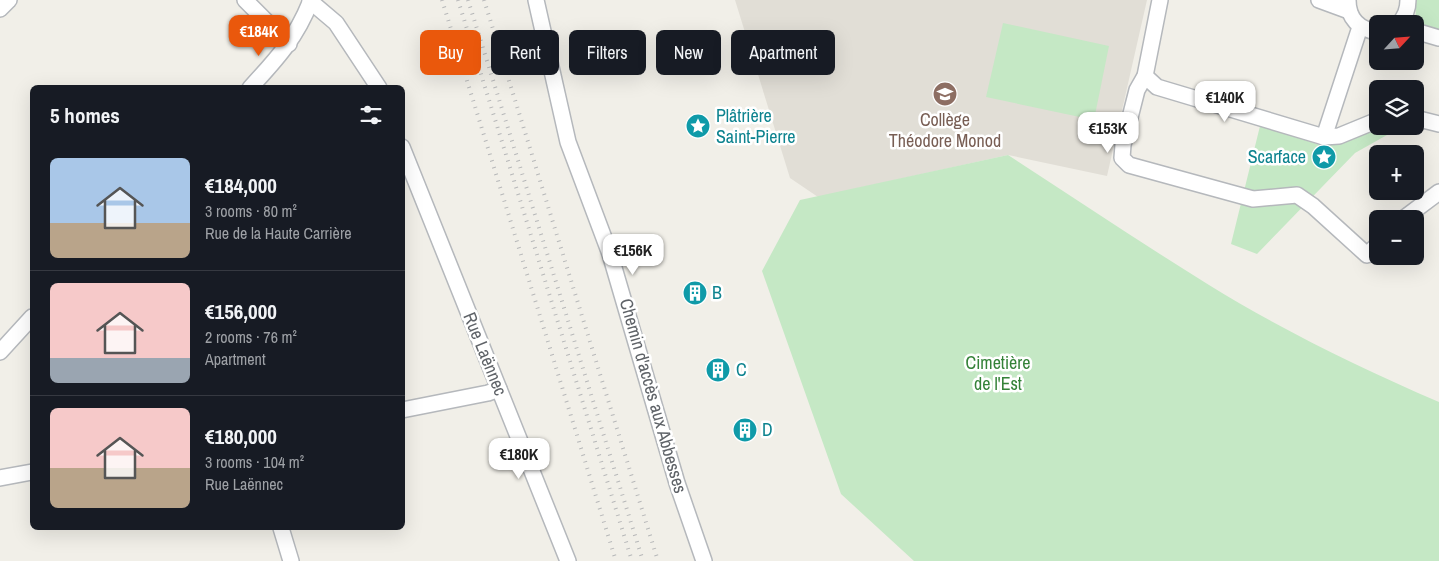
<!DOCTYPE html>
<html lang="en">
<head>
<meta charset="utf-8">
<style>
  body { margin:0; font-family:"Archivo Narrow",sans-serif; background:#242831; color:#f1f3f6; height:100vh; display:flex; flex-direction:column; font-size:19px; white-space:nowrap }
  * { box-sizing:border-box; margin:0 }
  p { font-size:16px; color:#9ea1a6 }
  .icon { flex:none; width:28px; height:28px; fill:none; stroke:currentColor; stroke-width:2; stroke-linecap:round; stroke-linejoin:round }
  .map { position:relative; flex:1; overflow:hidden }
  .details { position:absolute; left:30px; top:85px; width:375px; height:445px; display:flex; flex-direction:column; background:#171b24; border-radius:8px; box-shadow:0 5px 20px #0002 }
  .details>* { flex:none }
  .hud { position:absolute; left:420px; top:30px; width:475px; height:45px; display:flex; gap:10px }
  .needle { width:32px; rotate:64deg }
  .fabs { position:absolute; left:1369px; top:15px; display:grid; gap:10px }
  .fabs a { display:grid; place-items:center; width:55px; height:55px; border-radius:8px; background:#171b24; box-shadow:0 5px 20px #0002; font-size:25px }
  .price { position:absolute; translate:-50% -42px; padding:0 11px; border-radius:10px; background:#fff; color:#222; font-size:16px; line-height:32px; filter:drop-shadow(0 1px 2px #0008) }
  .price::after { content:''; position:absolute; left:50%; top:30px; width:15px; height:11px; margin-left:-8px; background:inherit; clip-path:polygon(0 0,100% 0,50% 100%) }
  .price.active { background:#ea580c; color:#fff }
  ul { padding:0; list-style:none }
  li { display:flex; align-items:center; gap:15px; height:125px; padding:0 20px }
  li+li { border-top:1px solid #363941 }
  li span { display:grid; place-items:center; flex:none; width:140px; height:100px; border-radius:8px; color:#555 }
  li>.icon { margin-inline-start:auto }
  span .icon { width:60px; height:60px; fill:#fffc; stroke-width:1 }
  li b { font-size:21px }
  h2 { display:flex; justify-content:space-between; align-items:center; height:60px; padding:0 20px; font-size:21px }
  .pill { padding:0 18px; border-radius:8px; background:#171b24; box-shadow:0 5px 20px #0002; font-size:18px; line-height:45px }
  .pill.active { background:#ea580c; color:#fff }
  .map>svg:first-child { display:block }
</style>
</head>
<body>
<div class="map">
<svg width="1439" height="561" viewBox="0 0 1439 561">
  <rect width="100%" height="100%" fill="#f1efe8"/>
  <polygon fill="#e1ded6" points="735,0 1147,0 1107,176 1008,155 818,197 790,178"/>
  <g fill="#c5e8c5">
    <polygon points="1413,0 1439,0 1439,37 1415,30 1416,4"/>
    <polygon points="1003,23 1109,46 1094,120 986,97"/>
    <polygon points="1260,126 1324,146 1338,144 1383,126 1403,126 1355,153 1257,254 1231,244"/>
    <path d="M 1008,155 C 1075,198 1141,243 1209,285 C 1282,330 1360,368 1439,402 L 1439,561 L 914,561 L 841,494 L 762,271 L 800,200 Z"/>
  </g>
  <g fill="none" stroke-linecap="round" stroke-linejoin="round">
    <defs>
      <g id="street">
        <polyline points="245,0 289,44"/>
        <polyline points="536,0 568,142 610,254 677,483 704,561"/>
        <polyline points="1160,0 1145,76 1137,90 1123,145 1122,158 1129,165 1253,199 1297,195 1313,206 1367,255 1378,244"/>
        <polyline points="1319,0 1349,11"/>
        <path d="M 1348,0 C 1348,18 1359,30 1378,32"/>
        <polyline points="310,1 336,23 379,88"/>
        <polyline points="0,9 9,0"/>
        <path d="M 1399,24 C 1405,16 1408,10 1408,0"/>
        <polyline points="1415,31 1439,38"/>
        <polyline points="1145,76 1157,87 1324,137 1339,136 1378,120"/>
        <path d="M 250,88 C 276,60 297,37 311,0"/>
        <polyline points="1415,118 1439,124"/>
        <polyline points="1324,137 1360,27"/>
        <polyline points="402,147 568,561"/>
        <polyline points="1403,219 1439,192"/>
        <polyline points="0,352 32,317"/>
        <polyline points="402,410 488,393 499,389"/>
        <polyline points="0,478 32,472"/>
        <polyline points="281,528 291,561"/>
      </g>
    </defs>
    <use href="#street" stroke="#b5b8bc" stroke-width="18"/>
    <use href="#street" stroke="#fff" stroke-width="15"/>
    <g stroke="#b6b7b8" stroke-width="4" stroke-dasharray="1 6" stroke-linecap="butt">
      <polyline points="442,0 616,561"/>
      <polyline points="458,0 632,561"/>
      <polyline points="468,0 643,561"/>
      <polyline points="484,0 658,561"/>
    </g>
  </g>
  <defs>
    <symbol id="school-disc" viewBox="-11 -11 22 22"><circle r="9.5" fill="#8d6e63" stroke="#fff"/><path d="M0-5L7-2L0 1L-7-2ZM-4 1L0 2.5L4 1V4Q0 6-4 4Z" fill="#fff"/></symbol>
    <symbol id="sight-disc" viewBox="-11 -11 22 22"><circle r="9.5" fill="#0f9aa8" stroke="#fff"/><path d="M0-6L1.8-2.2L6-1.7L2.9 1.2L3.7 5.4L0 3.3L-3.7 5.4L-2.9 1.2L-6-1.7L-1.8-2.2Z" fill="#fff"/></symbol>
    <symbol id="building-disc" viewBox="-11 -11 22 22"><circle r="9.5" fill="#0f9aa8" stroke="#fff"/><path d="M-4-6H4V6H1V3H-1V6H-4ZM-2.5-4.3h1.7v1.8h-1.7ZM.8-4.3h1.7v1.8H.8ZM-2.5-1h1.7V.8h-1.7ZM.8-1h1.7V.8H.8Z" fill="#fff"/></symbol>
  </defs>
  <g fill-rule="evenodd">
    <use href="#school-disc" x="931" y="80" width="28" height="28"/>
    <use href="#sight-disc" x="684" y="112" width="28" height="28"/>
    <use href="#sight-disc" x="1310" y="143" width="28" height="28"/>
    <use href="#building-disc" x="681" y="279" width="28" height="28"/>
    <use href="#building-disc" x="704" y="356" width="28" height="28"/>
    <use href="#building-disc" x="731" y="416" width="28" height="28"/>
  </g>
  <g text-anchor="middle" stroke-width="5" stroke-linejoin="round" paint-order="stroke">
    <g font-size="18" fill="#0d838f" stroke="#fff" text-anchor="start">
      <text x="716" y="122">Plâtrière<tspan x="716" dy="21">Saint-Pierre</tspan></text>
      <text x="1306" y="163" text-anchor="end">Scarface</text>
      <text x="712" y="299">B</text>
      <text x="736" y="376">C</text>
      <text x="762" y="436">D</text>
    </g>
    <g font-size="18" fill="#785e54" stroke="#fff">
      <text x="945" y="126">Collège<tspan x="945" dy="21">Théodore Monod</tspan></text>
    </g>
    <g font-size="18" fill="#5f6368" stroke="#fff">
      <text transform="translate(485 354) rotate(68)" y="6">Rue Laënnec</text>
      <text transform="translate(653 396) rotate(74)" y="6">Chemin d'accès aux Abbesses</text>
    </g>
    <g font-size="18" fill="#348238" stroke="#fff">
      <text x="998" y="369">Cimetière<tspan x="998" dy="21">de l'Est</tspan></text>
    </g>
  </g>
</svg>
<div class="fabs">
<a><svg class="needle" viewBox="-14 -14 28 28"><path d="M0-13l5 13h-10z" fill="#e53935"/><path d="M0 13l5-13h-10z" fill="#9ea1a6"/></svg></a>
<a><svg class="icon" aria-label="layers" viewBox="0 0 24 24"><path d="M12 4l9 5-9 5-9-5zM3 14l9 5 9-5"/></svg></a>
<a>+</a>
<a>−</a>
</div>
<b class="price active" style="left:259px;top:57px">€184K</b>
<b class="price" style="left:1225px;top:123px">€140K</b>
<b class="price" style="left:1108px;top:154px">€153K</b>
<b class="price" style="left:633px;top:276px">€156K</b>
<b class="price" style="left:519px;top:480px">€180K</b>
<div class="hud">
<a class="pill active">Buy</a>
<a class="pill">Rent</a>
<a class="pill">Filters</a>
<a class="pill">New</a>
<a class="pill">Apartment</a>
</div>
<section class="details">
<h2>5 homes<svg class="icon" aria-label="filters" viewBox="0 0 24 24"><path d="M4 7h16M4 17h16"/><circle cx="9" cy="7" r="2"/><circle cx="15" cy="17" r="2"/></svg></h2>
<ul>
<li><span style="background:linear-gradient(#a9c7e8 65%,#b9a48a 0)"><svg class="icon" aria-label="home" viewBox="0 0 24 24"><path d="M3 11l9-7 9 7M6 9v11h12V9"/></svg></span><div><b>€184,000</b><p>3 rooms · 80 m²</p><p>Rue de la Haute Carrière</p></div></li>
<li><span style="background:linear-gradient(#f6c9c9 75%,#9aa5b1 0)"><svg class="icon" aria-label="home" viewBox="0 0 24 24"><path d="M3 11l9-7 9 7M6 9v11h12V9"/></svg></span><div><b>€156,000</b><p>2 rooms · 76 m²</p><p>Apartment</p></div></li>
<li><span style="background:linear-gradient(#f6c9c9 60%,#b9a48a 0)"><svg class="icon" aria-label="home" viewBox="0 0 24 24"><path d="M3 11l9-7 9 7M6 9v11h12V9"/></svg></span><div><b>€180,000</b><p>3 rooms · 104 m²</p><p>Rue Laënnec</p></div></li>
</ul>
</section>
</div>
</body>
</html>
